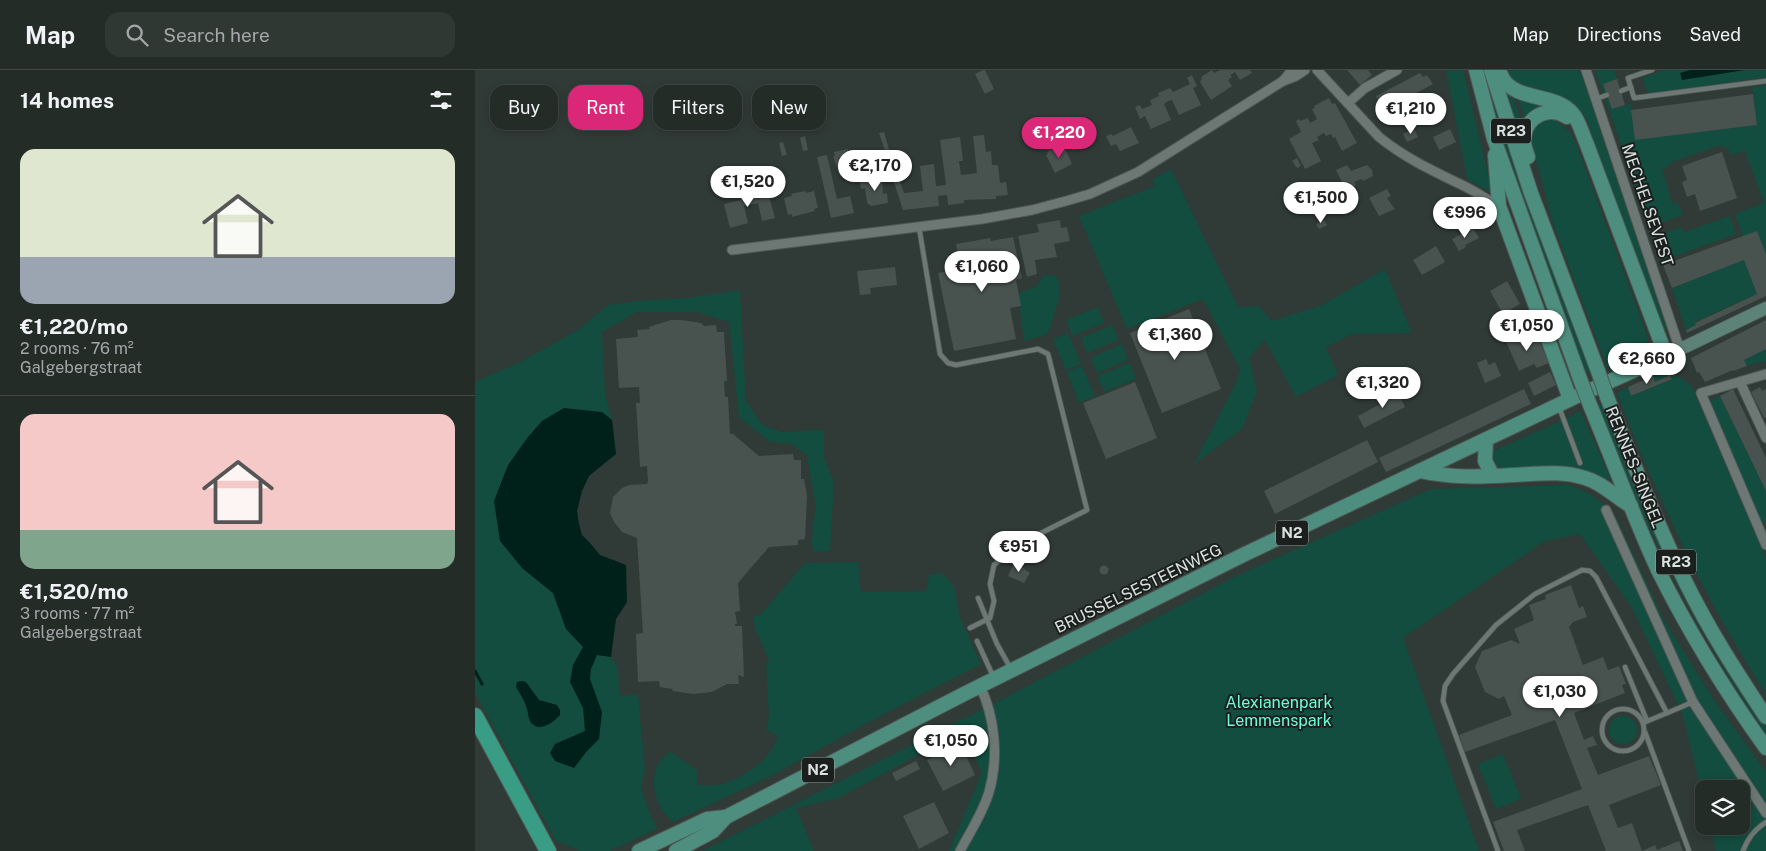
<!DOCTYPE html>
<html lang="en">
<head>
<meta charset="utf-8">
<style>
  body { margin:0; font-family:"Public Sans",sans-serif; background:#303834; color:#f1f3f6; height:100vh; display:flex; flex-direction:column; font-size:19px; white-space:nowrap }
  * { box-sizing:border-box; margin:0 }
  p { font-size:16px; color:#a3a7a8 }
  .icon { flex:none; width:28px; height:28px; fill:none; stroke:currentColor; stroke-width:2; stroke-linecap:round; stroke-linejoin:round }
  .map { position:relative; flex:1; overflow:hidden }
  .sheet { display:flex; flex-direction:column; background:#242c28; width:475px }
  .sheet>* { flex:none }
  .banner { position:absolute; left:15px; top:15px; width:475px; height:45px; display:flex; gap:10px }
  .fabs { position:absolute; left:1220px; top:710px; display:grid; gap:10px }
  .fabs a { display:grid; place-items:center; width:55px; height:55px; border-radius:10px; background:#242c28; box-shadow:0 2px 8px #0003,0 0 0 1px #414845; font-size:25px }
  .price { position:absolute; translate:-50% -42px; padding:0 11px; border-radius:18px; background:#fff; color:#222; font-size:16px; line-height:32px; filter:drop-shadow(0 1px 2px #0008) }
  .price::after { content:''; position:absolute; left:50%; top:30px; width:15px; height:11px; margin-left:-8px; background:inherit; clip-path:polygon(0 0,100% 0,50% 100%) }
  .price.current { background:#db2777; color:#fff }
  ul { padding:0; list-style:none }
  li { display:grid; align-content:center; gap:10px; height:265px; padding:0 20px }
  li+li { border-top:1px solid #414845 }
  li span { display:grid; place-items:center; height:155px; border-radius:15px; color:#555 }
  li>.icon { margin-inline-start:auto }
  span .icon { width:90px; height:90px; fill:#fffc; stroke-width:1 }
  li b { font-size:21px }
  h2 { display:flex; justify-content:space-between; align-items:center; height:60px; padding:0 20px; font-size:21px }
  .pill { padding:0 18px; border-radius:15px; background:#242c28; box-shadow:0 2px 8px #0003,0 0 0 1px #414845; font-size:18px; line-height:45px }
  .pill.current { background:#db2777; color:#fff }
  header { display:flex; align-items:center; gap:30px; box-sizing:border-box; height:70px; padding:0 25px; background:#242c28; border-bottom:1px solid #414845 }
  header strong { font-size:24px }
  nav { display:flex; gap:28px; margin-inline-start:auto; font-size:18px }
  .search { width:350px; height:45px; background:#303834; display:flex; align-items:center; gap:12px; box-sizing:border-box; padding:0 18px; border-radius:15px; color:#a3a7a8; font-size:19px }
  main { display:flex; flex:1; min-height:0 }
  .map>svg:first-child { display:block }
</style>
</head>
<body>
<header>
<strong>Map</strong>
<div class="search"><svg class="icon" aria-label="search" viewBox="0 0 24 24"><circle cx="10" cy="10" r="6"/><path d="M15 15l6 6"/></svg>Search here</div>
<nav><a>Map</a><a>Directions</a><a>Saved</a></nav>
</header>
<main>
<section class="sheet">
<h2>14 homes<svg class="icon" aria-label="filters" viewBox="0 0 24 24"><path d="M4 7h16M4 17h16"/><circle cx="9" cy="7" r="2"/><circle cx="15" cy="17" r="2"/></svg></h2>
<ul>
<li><span style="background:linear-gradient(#dfe7d0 70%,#9aa5b1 0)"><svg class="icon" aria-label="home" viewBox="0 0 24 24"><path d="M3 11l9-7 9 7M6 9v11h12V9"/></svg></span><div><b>€1,220/mo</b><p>2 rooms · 76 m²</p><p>Galgebergstraat</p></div></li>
<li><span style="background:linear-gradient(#f6c9c9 75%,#7fa58c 0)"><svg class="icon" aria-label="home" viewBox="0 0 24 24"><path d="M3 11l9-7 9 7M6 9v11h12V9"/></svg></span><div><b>€1,520/mo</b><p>3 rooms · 77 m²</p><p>Galgebergstraat</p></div></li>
</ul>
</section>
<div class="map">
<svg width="1291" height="781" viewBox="0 0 1291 781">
  <rect width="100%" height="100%" fill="#303a36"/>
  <g fill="#124d3f">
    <polygon points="971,0 988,0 1018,124 992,109"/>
    <polygon points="1007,0 1010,0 1042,102 1115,301 1111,303 1029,75"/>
    <path d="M 1034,0 L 1102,0 L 1104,3 L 1106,2 L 1192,259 L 1187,261 L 1111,48 C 1093,23 1062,25 1037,11 Z"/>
    <polygon points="1120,0 1139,0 1142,9 1128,14 1137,39 1156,34 1160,70 1282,55 1277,17 1291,15 1291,184 1282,161 1268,167 1260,144 1289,133 1270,81 1256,85 1254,80 1246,75 1197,92 1192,98 1187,99 1198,134 1203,133 1208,145 1175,157"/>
    <polygon points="1191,0 1291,0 1291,7 1173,24 1167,8"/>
    <polygon points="1032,22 1037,22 1047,55 1044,58 1042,55"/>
    <polygon points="1042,25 1065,34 1064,37 1050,50"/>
    <polygon points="1077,48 1095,62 1102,76 1173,268 1172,275 1166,284 1161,273 1140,282 1144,293 1133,299 1079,156 1056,72 1056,62 1062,52"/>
    <polygon points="696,99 763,237 784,236 797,251 847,235 910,199 937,263 877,264 851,277 863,305 821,327 790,270 774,287 782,321 767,359 719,394 761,313 765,299 728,229 652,259 604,146 680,116 677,110"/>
    <polygon points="1255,146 1261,164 1187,191 1179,167 1206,157 1209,162"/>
    <polygon points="1269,190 1282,224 1220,252 1221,255 1211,260 1197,218"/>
    <polygon points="579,205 584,211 584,228 573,264 549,271 543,223 561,217 568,206"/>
    <polygon points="265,220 271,331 287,355 307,362 349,360 349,387 359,413 355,481 339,482 336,469 338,466 337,457 341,437 332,385 316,374 295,372 264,347 254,252 221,242 162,242 127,262 130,325 137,350 127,342 47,498 78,523 84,537 122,585 136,587 143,597 144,626 163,624 170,700 166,718 175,744 182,759 134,781 106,781 81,771 0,623 0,312 43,293 103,260 133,235 162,231 213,228"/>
    <polygon points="623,237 629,253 597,266 591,250"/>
    <polygon points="637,255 644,270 612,283 606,268"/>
    <polygon points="593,263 606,294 591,300 578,269"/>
    <polygon points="647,274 653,290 622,303 615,288"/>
    <polygon points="1291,279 1291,291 1272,296 1269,290"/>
    <polygon points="655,293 661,309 629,322 623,306"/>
    <polygon points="607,296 620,326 604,333 592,302"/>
    <path d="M 1188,303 C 1200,303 1209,308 1217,317 L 1291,489 L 1291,624 C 1229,527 1183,430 1142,323 L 1153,317 L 1157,326 L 1197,309 L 1195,305 L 1180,312 L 1178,306 Z"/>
    <polygon points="1245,326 1291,421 1291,452 1286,454 1235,331"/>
    <path d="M 1127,333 L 1163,424 L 1183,469 L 1280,642 L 1291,657 L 1291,664 C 1219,559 1168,454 1123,335 Z"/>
    <polygon points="1105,340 1135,407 1131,413 1027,398 1022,395 1015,385 1016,382 1097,346"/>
    <path d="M 1093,415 C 1118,424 1125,428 1142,449 L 1189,550 L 1239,630 L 1291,702 L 1291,781 L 1241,781 L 1235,756 L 1266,756 L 1266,719 L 1229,719 L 1229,731 L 1207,643 L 1157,538 L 1105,464 L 1070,471 L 928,568 L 1004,781 L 474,781 L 507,702 L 487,661 L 364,728 L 321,738 L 339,781 L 227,781 L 520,633 L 761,506 L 956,419 Z"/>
    <path d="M 383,492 L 386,522 L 451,521 L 454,505 L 467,503 L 479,516 L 485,547 L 506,594 L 396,651 L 294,707 L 198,752 C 180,738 172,708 186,690 C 189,687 192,684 195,681 L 223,701 L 222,715 C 228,715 236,716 242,715 C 266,710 297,690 303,665 L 291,661 L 294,646 L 291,594 L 294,590 L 280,559 L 278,546 L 285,545 L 330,493 Z"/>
    <circle cx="1148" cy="660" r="14"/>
    <polygon points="1028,684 1046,729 1021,739 1003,694"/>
  </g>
  <g fill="#002119">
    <polygon points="1215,0 1270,0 1207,10 1205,3"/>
    <polygon points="89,338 127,342 137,350 141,384 114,406 107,421 102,441 104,454 107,465 115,473 125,485 151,495 152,532 141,549 136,587 122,585 116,599 115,609 127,642 124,669 112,681 99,698 80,691 75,683 80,674 110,661 108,638 95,612 98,595 108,577 91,559 78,523 47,498 25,471 19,431 33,395 53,367 67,351"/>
    <path d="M 47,611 L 51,612 L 64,630 L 82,635 L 85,640 L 85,645 C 78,653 63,664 55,651 C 53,647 53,642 52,639 C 50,631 45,624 41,617 L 42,612 Z"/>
  </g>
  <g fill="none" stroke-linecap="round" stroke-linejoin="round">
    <polyline stroke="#002119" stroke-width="3" points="0,601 7,614"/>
  </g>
  <g fill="#48524f">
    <polygon points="508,0 510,0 519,19 510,24 500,4"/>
    <polygon points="737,0 739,3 745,0 775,0 777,3 765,10 760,2 755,5 757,7 753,10 757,16 736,30 725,12 727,9 726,7"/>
    <polygon points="872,0 893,0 897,5 885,15"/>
    <polygon points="945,3 948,7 952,5 958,14 909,41 901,26"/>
    <polygon points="717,5 722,16 718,18 726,35 704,45 697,30 693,31 689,34 696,50 676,59 670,46 665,49 660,37 665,35 667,39 677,35 675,30 684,26 683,23 695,18 698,22 715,14 712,8"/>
    <polygon points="1142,9 1150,35 1137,39 1128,14"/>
    <polygon points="1278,24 1282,55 1160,70 1156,40"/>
    <polygon points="854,28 857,34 860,33 882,73 867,81 860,67 858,68 856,64 851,66 849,63 842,67 844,70 837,73 846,91 830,99 814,69 826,62 821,51 824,49 825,51 833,48 835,53 842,49 837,39 840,38 839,36"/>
    <polygon points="656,57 664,73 645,81 641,74 636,76 631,66 637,64 638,66"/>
    <polygon points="939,58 943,67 932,72 928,64"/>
    <polygon points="975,59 981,72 964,80 958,67"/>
    <polygon points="409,62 415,83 411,84 404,63"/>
    <polygon points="509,65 511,82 516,81 517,95 523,95 525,113 531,112 533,125 521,126 521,129 489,130 489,133 473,135 472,125 463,126 464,136 428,140 416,103 421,101 429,123 448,121 445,96 459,94 461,116 471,115 465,70 485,67 488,91 484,91 486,105 502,103 498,66"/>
    <polygon points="330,66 333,80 328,81 325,68"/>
    <polygon points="308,72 312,85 307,86 304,73"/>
    <polygon points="589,77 597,94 580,103 571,85 573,84 572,82 580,78 581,81"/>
    <polygon points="373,79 375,87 381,85 385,100 364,105 358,86 360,86 359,82"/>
    <polygon points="1247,82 1262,128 1225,141 1220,124 1212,127 1207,112 1212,110 1207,96"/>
    <polygon points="352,85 362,129 375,126 379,143 356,148 342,87"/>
    <polygon points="822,88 826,96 822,98 817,91"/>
    <polygon points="412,90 415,101 410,102 406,92"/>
    <polygon points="872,95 876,101 892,95 897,100 898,106 888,111 887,109 879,112 881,115 871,120 861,100"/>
    <polygon points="407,108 408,124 412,123 413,133 396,136 392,133 390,118 386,119 385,112"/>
    <polygon points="280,118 282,129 294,126 300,148 287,151 283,133 269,136 273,153 255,158 249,134 266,130 264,121"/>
    <polygon points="912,119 916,126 912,128 920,139 904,146 894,128"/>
    <polygon points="330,121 331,123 339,121 343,138 339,139 340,141 328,144 317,147 317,144 313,145 309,128 317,126 316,124"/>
    <polygon points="585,150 586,158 592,157 595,171 579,174 582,187 560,190 562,204 552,207 543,166 564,162 562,154"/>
    <polygon points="849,150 852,155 844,159 841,154"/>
    <polygon points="998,158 1004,168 990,175 991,177 984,181 977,169"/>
    <polygon points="1282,161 1291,184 1291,226 1212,263 1211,260 1221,255 1220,253 1282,224 1269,190 1197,218 1188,195"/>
    <polygon points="538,167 547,208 541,210 546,236 535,238 541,269 479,281 463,203 486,198 481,174 515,168 516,171"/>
    <polygon points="961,176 970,192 947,205 938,190"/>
    <polygon points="420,197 422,215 395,218 396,224 385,225 382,201"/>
    <polygon points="1032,211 1045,234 1028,244 1015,221"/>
    <polygon points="714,239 746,319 687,343 655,263"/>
    <polygon points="196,250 206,250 226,253 229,256 241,255 242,262 249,262 252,311 249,311 250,327 253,327 255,364 258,364 284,386 318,384 319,390 326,390 326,409 329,409 332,426 330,469 323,470 323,475 294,477 263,513 265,541 260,542 262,554 260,554 260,556 267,556 269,607 263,605 264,614 252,614 237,622 218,624 198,621 197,619 185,617 184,611 163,612 161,564 168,563 162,468 147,462 139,452 135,443 138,427 147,418 154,415 172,414 173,411 172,396 165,397 161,333 165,333 164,317 144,318 141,269 163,267 162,260 175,259 174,257 180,255"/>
    <polygon points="1291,250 1291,279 1269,290 1272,296 1258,301 1258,300 1230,312 1224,302 1222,303 1216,288"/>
    <polygon points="1063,263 1067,273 1065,273 1074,293 1062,298 1059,294 1044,301 1030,269 1042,264 1046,272"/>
    <polygon points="1161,273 1166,284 1144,293 1140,282"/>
    <polygon points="1011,289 1014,295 1020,292 1026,306 1010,313 1002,293"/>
    <polygon points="1075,302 1081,315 1059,326 1053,313"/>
    <polygon points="1195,305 1197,309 1156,326 1153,317 1178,306 1180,312"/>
    <polygon points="660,312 682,368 631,389 608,333"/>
    <polygon points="1285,317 1287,321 1291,319 1291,347 1289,348 1276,322"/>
    <polygon points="921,318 930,337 889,358 883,346 913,330 910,323"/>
    <polygon points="1049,319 1056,334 911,402 904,388"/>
    <polygon points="1258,319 1291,388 1291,421 1245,326"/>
    <polygon points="892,370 903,392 800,444 789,421"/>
    <polygon points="540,492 555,503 549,513 533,506"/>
    <circle cx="629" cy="500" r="4.5"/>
    <polygon points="1096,515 1104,538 1108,536 1112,547 1098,552 1094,557 1108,595 1128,587 1133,600 1144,596 1151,614 1147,615 1150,623 1099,643 1109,670 1118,666 1122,675 1112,678 1123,705 1174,686 1186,715 1134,735 1143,758 1157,753 1167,781 1180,775 1182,780 1204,771 1208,781 1131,781 1113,735 1042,760 1050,781 1029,781 1018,752 1107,719 1080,650 990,682 984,665 1037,645 1029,626 1024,629 1010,622 1000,597 1007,581 1036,570 1045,574 1039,559 1059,550 1054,535 1071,529 1070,525"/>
    <polygon points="485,673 500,705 468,721 452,690"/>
    <polygon points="441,691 445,699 421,711 417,703"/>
    <polygon points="459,732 474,763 444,779 428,746"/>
  </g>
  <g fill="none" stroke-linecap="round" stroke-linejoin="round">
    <defs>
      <g id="lane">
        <polyline points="1177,0 1153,8 1159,28 1291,11"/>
        <polyline points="1146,21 1156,17"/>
        <polyline points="1121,29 1132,25"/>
        <polyline points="444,157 465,284 473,293 481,295 563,279 573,284 612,440 540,476 519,495 515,514 519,531 515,548 495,558"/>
        <polyline points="1084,337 1105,393"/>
        <polyline points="503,528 522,574 536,599"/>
        <polyline points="502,571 518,606"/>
        <polyline points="1150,597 1172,651"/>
        <circle cx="1148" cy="660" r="21"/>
        <polyline points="1170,652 1192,643"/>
        <polyline points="1170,662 1214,781"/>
        <polyline points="1023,781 968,631 970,616 978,604 1021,555 1060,524 1107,500 1115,501 1121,507 1192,643 1218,632"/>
        <path d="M 1268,781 C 1273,768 1279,760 1291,752"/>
      </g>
      <g id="street">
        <polyline points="817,0 808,11 821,6 830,0"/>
        <path d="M 842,0 L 904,67 C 930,88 958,101 987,115 C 1000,121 1011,129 1024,136"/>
        <polyline points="1111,0 1205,280"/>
        <polyline points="873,33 890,18 922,0"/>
        <polyline points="257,180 507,149 557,140 591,131 615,124 663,102 808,11"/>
        <polyline points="1291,304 1226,323 1291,475"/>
        <polyline points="1265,312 1291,368"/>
        <polyline points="1131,440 1218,632 1291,743"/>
        <path d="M 485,781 C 495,762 508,743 514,722 C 524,688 520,647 505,616"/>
      </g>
      <polyline id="secondary" points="1191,286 1291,238"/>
      <g id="primary">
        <polyline points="1001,0 1019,69 1105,309"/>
        <polyline points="1016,0 1056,123 1123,301"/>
        <polyline points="1020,85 1024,136 1095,329"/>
        <path d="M 1053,87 C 1051,81 1048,74 1049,67 C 1052,46 1074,35 1092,47"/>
        <path d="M 1132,327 C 1157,389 1181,453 1211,513 C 1234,560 1262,603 1291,647"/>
        <path d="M 1115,335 C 1138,390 1158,446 1183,500 C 1214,562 1250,621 1291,678"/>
        <polyline points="1011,370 1010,391 1018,406"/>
        <path d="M 945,401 C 976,408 1006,407 1037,405 C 1061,404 1087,400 1110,408 C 1128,413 1140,427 1156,436"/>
        <polyline points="164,781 232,749 251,747"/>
        <path d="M 201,781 L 238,761 L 251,747 L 489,624 L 770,484 L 1100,327 L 1191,286 L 1111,72 C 1107,63 1104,51 1098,44 C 1082,24 1048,31 1031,13 C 1028,10 1026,4 1023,0"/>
      </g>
      <polyline id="highway" points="0,646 73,781"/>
    </defs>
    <use href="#lane" stroke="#4f5754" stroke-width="6"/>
    <use href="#street" stroke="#4f5754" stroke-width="11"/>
    <use href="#secondary" stroke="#4f5754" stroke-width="14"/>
    <use href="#primary" stroke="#4f5754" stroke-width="16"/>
    <use href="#highway" stroke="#4f5754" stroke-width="18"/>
    <use href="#lane" stroke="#6d7874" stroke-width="4.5"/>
    <use href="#street" stroke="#6d7874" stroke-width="9"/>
    <use href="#secondary" stroke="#5d8379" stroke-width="12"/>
    <use href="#primary" stroke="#4d8e7e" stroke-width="14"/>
    <use href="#highway" stroke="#389d84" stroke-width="16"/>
    <defs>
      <g id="primary-bridge">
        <polyline points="1123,301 1132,327"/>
        <polyline points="1105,309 1115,335"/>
      </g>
    </defs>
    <use href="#primary-bridge" stroke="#4f5754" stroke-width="16" stroke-linecap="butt"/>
    <use href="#primary-bridge" stroke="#4d8e7e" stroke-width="14"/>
  </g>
  <g text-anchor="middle" stroke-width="4" stroke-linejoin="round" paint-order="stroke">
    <g fill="#1b201e" stroke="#a1a7a5" stroke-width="1">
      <rect x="1016" y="48.5" width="40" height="25" rx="4"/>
      <rect x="801" y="450.5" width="32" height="25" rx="4"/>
      <rect x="1181" y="479.5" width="40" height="25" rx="4"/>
      <rect x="327" y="687.5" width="32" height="25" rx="4"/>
    </g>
    <g font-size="15" font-weight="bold" fill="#dbe1df">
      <text x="1036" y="66">R23</text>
      <text x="817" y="468">N2</text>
      <text x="1201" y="497">R23</text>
      <text x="343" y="705">N2</text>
    </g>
    <g font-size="16" fill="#dbe1df" stroke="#1b201e">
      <text transform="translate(1173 135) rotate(71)" y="6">MECHELSEVEST</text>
      <text transform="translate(1160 397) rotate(68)" y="6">RENNES-SINGEL</text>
      <text transform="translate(663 518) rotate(-26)" y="6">BRUSSELSESTEENWEG</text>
    </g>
    <g font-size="16" fill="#6cfdd8" stroke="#1b201e">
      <text x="804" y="638">Alexianenpark<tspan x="804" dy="18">Lemmenspark</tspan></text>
    </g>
  </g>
</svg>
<div class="fabs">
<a><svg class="icon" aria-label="layers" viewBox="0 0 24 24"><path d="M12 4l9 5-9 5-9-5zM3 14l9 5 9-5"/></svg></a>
</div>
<b class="price" style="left:936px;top:65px">€1,210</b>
<b class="price current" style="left:584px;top:89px">€1,220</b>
<b class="price" style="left:400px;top:122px">€2,170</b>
<b class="price" style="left:273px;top:138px">€1,520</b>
<b class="price" style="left:846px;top:154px">€1,500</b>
<b class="price" style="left:990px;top:169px">€996</b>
<b class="price" style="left:507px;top:223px">€1,060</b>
<b class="price" style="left:1052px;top:282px">€1,050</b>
<b class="price" style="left:700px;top:291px">€1,360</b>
<b class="price" style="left:1172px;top:315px">€2,660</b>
<b class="price" style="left:908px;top:339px">€1,320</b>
<b class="price" style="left:544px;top:503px">€951</b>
<b class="price" style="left:1085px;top:648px">€1,030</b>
<b class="price" style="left:476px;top:697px">€1,050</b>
<div class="banner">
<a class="pill">Buy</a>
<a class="pill current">Rent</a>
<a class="pill">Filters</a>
<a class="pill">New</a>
</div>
</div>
</main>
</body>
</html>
